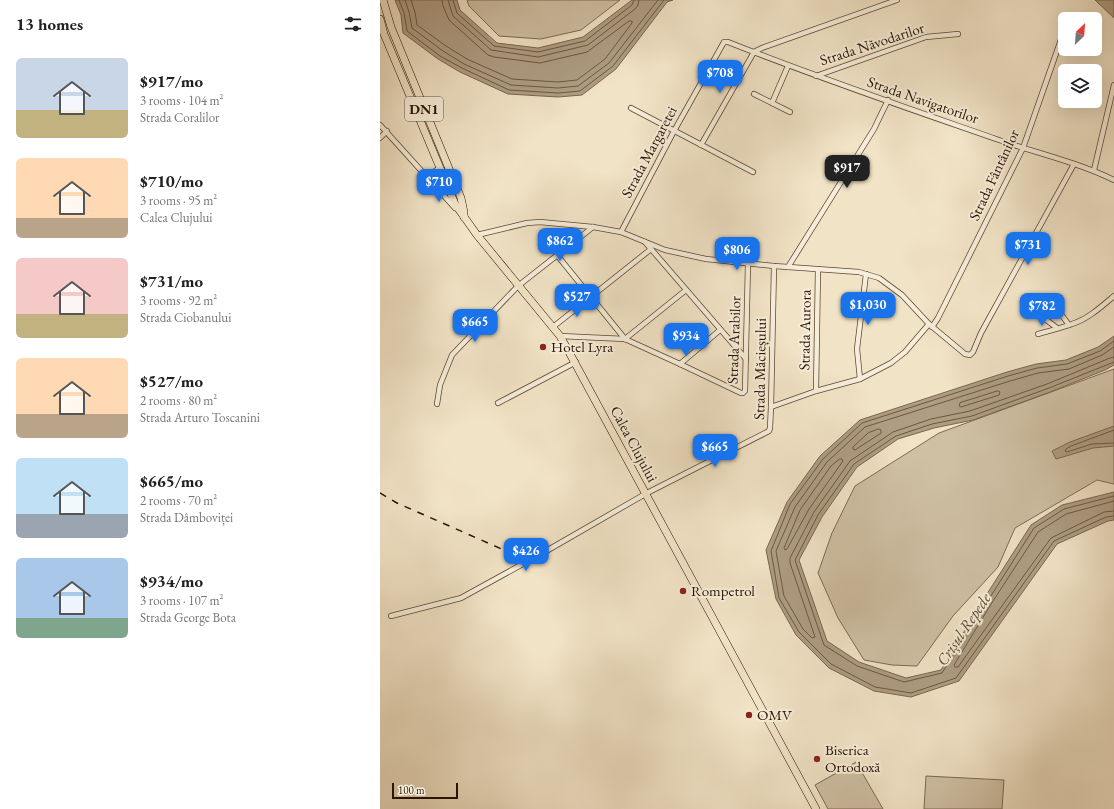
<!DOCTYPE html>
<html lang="en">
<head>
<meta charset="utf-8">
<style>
  body { margin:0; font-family:"EB Garamond",serif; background:#f6f6f6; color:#202124; height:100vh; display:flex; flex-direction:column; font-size:15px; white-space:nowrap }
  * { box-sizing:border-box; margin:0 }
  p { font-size:13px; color:#757577 }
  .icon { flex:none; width:22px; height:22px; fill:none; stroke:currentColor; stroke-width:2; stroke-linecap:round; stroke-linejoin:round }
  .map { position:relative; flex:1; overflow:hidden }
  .sheet { display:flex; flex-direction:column; background:#fff; width:380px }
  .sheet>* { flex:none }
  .needle { width:26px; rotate:25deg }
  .fabs { position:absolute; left:678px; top:12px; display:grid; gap:8px }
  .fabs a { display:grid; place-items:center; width:44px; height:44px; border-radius:6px; background:#fff; box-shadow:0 4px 16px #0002; font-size:20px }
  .scale { position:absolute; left:12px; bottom:10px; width:66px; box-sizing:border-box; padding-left:4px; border:2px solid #2b1400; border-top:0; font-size:11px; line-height:14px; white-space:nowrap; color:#2b1400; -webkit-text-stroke:3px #f6edda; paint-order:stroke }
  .price { position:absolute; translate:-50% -34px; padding:0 9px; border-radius:8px; background:#1a73e8; color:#fff; font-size:13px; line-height:26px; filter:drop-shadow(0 1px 2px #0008) }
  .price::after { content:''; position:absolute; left:50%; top:24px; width:12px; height:9px; margin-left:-6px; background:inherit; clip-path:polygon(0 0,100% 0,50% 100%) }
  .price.current { background:#222; color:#fff }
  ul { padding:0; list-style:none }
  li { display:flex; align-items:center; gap:12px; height:100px; padding:0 16px }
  li span { display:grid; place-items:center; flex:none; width:112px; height:80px; border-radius:6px; color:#555 }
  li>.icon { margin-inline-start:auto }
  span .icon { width:48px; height:48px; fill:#fffc; stroke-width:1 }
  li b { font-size:17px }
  h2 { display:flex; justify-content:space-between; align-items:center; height:48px; padding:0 16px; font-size:17px }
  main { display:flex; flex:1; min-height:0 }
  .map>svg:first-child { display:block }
</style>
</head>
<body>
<main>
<section class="sheet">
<h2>13 homes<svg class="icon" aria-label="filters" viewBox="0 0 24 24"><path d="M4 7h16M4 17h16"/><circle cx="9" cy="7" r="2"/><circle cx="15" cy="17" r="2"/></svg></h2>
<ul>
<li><span style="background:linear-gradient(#c9d6e8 65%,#c2b280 0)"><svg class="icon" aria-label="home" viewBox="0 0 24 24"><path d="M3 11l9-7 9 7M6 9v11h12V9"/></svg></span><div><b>$917/mo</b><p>3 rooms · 104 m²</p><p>Strada Coralilor</p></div></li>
<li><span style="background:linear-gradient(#ffd9b3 75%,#b9a48a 0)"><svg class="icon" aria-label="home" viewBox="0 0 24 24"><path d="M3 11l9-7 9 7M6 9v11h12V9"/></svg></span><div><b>$710/mo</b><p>3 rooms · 95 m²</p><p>Calea Clujului</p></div></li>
<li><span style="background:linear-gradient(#f6c9c9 70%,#c2b280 0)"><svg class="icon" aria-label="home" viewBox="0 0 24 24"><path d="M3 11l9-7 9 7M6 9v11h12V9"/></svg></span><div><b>$731/mo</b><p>3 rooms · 92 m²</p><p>Strada Ciobanului</p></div></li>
<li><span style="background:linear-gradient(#ffd9b3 70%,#b9a48a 0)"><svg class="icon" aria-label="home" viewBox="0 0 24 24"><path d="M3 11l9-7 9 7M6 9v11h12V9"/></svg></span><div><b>$527/mo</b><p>2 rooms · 80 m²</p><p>Strada Arturo Toscanini</p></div></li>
<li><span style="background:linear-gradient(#bfe0f5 70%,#9aa5b1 0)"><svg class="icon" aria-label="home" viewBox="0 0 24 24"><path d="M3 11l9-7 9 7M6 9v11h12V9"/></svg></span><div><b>$665/mo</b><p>2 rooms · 70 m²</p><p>Strada Dâmboviței</p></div></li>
<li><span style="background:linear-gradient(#a9c7e8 75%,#7fa58c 0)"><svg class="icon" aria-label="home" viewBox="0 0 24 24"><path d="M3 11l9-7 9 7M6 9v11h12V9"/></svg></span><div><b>$934/mo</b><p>3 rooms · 107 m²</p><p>Strada George Bota</p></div></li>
</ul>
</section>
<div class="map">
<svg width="734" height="809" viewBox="0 0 734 809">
  <rect width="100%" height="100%" fill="#f1e3c6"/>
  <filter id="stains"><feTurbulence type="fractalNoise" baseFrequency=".005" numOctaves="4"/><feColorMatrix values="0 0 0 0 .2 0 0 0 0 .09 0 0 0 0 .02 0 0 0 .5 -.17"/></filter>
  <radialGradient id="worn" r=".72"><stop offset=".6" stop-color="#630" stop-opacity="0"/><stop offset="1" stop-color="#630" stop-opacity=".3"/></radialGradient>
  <g fill="#cfc0a4" stroke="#7d6a52">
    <polygon points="87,0 240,0 201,30 161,39 119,36 89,6"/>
    <polygon points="734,369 734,484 717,480 635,528 618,567 573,616 537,666 512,665 484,660 458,618 438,573 452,533 475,486 559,433"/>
    <polygon points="476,762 503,809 448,809 435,785"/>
    <polygon points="546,776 624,780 622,809 544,809"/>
  </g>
  <g fill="#ae9d83" stroke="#7a664f">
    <polygon points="15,0 77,0 80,10 117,43 158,48 203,37 252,0 293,0 287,2 236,69 202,95 178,97 128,94 80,72 58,59 23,33 21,15"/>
    <polygon points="715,0 734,0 734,18"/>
    <polygon points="734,336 734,365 725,370 670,392 593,420 554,428 518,439 477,467 442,517 419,560 447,641 479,662 526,678 561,670 605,597 651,525 682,505 734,492 734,520 728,521 677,544 579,681 531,697 494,691 449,668 416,635 396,599 386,550 407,502 440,456 480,420 627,372 656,364 686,360 718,347"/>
    <polygon points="734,426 734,446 713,448 676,459 672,451 690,442"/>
  </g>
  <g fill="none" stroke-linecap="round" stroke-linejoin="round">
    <g stroke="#6c5842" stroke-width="1">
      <polyline points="19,0 24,13 27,31 60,56 82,68 129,90 178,93 200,91 233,66 284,0"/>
      <polyline points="25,0 29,12 32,28 63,51 84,64 131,85 178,88 198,86 229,63 278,0"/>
      <polyline points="31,0 35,12 37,25 66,46 87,59 132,79 178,82 197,80 225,59 252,23 252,21 249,21 207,52 160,63 114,57 108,55 69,20 63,6 62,0"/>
      <polyline points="68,0 73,16 111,50 158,57 208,45 255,9 258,5 259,0"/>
      <polyline points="73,0 77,13 114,46 158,52 205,41 252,5 254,0"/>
      <polyline points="734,341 720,351 687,364 657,368 628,376 482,423 443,459 410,504 391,551 399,598 419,632 451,664 495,687 531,693 576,678 674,541 726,517 734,516"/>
      <polyline points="734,347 722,355 689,369 658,373 630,381 485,427 447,462 415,507 396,551 404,596 423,629 432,638 435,637 410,563 410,558 434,512 470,461 513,432 551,419 590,411 667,384 730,358 734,357"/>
      <polyline points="734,362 669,388 592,416 552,424 516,436 474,464 438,515 415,560 444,645 477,666 524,682 562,673 654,528 684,509 734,496"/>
      <polygon points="618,391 620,392 619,395 581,407 579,406 580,403"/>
      <polygon points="499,429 501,430 501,433 475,450 473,449 473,447 488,433"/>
      <polyline points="734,430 691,446 686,449 685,451 687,452 712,444 734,443"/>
      <polygon points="460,459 462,459 463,461 429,509 407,549 405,550 404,548 420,510 451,466"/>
      <polyline points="734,501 686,514 658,532 613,601 574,665 575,667 578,667 671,538 724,512 734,511"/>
    </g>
    <defs>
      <g id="minor">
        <polyline points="436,76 546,37 578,34"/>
        <polyline points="374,94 410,112"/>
        <polyline points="392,103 408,66"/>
        <polyline points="251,108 373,172"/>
        <polyline points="0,125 75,208"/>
        <polyline points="0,138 7,131"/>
        <polyline points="321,145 374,52 382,48 517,0"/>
        <polyline points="714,170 734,85"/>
        <polyline points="47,176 60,168"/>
        <path d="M 241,232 L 294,131 L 344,42 L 348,42 C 436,77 527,108 616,139 C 656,153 697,162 734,180"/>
        <polyline points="97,235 147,223 160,222 213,227 241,232 285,250 326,259 394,266 479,272 499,278 522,295 549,324 585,354 590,355 593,352 601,333 694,164"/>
        <polyline points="265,242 366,359"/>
        <polyline points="177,255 245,339"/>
        <polyline points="408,267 494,129 508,100"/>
        <polyline points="675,306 689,325"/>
        <polyline points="656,312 677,328"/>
        <polyline points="173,327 271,249"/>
        <polyline points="552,327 558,318 643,148 685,28"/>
        <path d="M 658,334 C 669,331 681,328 692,324 C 708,319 721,307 734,296"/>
        <polyline points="180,336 245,339 300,364 361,393 363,393 365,391 368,264"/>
        <polyline points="245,339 306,290"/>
        <polyline points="300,364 340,330"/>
        <polyline points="480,379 477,349 486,274"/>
        <polyline points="436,391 438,269"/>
        <polyline points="118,403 196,362"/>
        <polyline points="57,404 60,385 72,355 138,286 213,227"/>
        <polyline points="391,407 436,391 480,379 511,363 525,352 549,324"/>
        <polyline points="11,616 81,598 168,550 267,493 389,431 390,428 391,407 394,266"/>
      </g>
      <g id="primary">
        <polyline points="3,0 11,27 81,198 84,212 84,217"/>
        <polyline points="0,19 4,34 75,204 97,235 180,336 189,352 436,809"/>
      </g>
    </defs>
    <use href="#minor" stroke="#5c4832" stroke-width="6"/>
    <use href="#primary" stroke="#2b1400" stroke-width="8"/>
    <use href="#minor" stroke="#f6edda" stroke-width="4.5"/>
    <use href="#primary" stroke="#f1e3c6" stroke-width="7"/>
    <polyline stroke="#2b1400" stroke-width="1.5" stroke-dasharray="7 7" stroke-linecap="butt" points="0,493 17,503 133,554"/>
  </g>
  <g fill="#8f2418" stroke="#f6edda" stroke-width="1.5">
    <circle cx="163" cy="347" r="4"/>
    <circle cx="303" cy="591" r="4"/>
    <circle cx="369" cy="715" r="4"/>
    <circle cx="437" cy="759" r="4"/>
  </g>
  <g text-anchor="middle" stroke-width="4" stroke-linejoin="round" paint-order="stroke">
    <rect fill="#f6edda" stroke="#685541" stroke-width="1" x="25" y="97" width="38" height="24" rx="3"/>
    <g font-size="14" font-weight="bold" fill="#2b1400">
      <text x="44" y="114">DN1</text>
    </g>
    <g font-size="15" fill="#2b1400" stroke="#f6edda">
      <text transform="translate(492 44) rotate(-18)" y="5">Strada Năvodarilor</text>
      <text transform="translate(543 100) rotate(19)" y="5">Strada Navigatorilor</text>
      <text transform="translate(269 152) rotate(-62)" y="5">Strada Margaretei</text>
      <text transform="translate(614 175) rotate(-65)" y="5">Strada Fântânilor</text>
      <text transform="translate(425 330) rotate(-89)" y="5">Strada Aurora</text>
      <text transform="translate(354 340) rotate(-88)" y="5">Strada Arabilor</text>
      <text transform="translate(380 369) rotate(-89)" y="5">Strada Măcieșului</text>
      <text transform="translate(254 444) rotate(62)" y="5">Calea Clujului</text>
    </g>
    <g font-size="15" fill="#2b1400" stroke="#f6edda" text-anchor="start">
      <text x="171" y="352">Hotel Lyra</text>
      <text x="311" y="596">Rompetrol</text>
      <text x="377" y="720">OMV</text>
      <text x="445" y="755">Biserica<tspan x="445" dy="17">Ortodoxă</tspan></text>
    </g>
    <g font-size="16" font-style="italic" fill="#5f4b34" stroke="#f6edda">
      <text transform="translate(583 629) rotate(-56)" y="6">Crișul Repede</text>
    </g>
  </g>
  <rect width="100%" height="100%" filter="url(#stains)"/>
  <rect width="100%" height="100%" fill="url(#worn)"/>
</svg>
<div class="fabs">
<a><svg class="needle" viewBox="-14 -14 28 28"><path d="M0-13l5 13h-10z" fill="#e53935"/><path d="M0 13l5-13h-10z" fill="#757577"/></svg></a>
<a><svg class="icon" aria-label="layers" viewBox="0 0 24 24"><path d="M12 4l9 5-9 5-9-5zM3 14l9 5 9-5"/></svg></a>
</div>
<div class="scale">100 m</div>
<b class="price" style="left:340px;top:94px">$708</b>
<b class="price current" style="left:467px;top:189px">$917</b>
<b class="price" style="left:59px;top:203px">$710</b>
<b class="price" style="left:180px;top:262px">$862</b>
<b class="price" style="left:648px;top:266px">$731</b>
<b class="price" style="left:357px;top:271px">$806</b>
<b class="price" style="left:197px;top:318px">$527</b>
<b class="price" style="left:488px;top:326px">$1,030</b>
<b class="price" style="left:662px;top:327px">$782</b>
<b class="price" style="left:95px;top:343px">$665</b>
<b class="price" style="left:306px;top:357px">$934</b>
<b class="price" style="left:335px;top:468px">$665</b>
<b class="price" style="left:146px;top:572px">$426</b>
</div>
</main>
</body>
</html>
